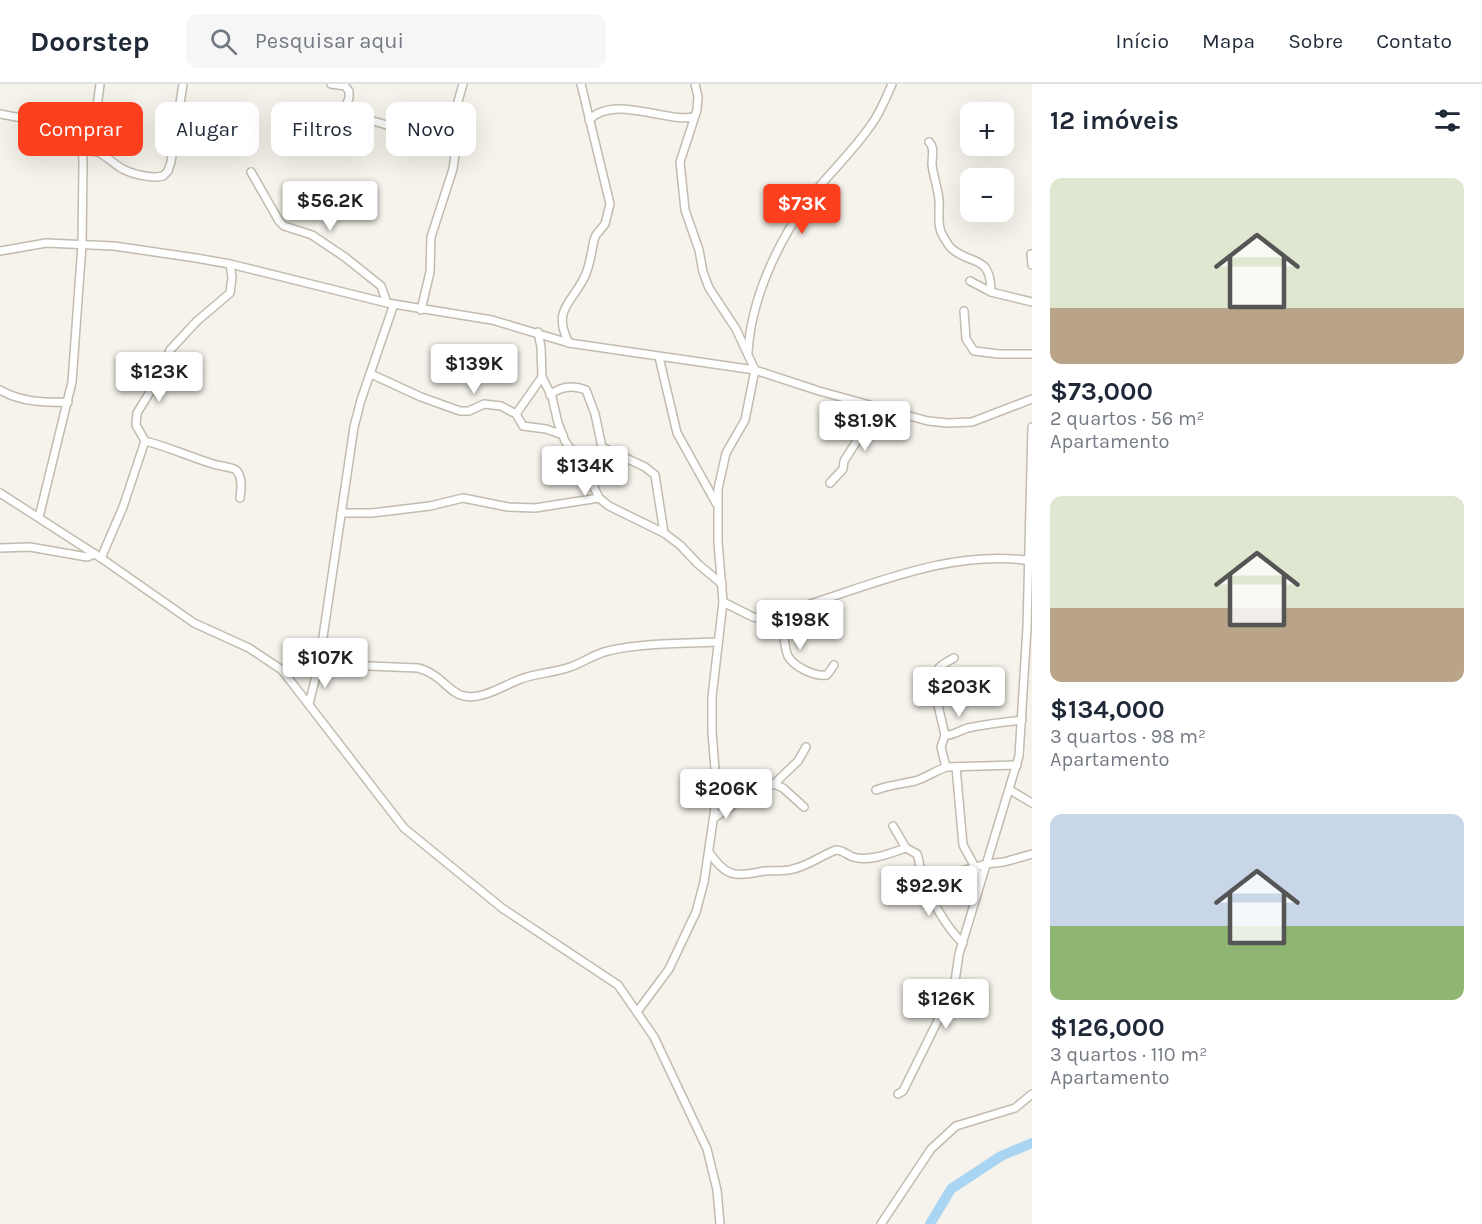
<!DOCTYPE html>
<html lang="pt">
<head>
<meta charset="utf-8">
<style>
  body { margin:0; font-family:Karla,sans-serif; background:#f6f6f7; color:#1f2937; height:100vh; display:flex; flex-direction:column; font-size:22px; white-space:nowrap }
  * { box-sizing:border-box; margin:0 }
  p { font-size:20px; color:#747a83 }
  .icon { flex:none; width:33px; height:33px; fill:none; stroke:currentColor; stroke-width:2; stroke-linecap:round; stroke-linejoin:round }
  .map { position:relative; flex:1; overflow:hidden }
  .side { display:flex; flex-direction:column; background:#fff; width:450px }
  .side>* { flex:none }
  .banner { position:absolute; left:18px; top:18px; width:570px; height:54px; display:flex; gap:12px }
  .fabs { position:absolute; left:960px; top:18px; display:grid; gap:12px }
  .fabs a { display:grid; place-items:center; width:54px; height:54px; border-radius:12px; background:#fff; box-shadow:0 6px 24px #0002; font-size:30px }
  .price { position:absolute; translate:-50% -51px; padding:0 14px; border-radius:6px; background:#fff; color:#222; font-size:20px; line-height:39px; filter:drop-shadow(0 2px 3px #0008) }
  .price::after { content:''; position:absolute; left:50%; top:36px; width:18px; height:14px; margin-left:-9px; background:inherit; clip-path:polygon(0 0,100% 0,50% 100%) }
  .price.current { background:#fc3f1d; color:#fff }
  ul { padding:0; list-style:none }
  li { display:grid; align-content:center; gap:12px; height:318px; padding:0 18px }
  li span { display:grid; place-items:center; height:186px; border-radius:12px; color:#555 }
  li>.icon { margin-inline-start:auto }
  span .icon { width:108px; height:108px; fill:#fffc; stroke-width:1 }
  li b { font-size:26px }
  h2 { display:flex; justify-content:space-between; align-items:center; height:72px; padding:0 18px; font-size:26px }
  .tag { padding:0 21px; border-radius:12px; background:#fff; box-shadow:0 6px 24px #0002; font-size:21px; line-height:54px }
  .tag.current { background:#fc3f1d; color:#fff }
  header { display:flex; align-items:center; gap:36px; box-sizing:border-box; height:84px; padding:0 30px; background:#fff; border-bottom:2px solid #e0e1e3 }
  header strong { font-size:28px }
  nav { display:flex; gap:33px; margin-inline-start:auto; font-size:21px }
  .search { width:420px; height:54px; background:#f6f6f7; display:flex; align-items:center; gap:15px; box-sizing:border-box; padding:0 21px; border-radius:12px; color:#747a83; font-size:22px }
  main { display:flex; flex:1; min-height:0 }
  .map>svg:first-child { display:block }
</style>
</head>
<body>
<header>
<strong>Doorstep</strong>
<div class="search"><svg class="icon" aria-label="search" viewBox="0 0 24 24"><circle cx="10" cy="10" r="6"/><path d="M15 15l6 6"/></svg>Pesquisar aqui</div>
<nav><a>Início</a><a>Mapa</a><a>Sobre</a><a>Contato</a></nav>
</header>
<main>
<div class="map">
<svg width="1032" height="1140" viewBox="0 0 1032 1140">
  <rect width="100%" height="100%" fill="#f6f3ec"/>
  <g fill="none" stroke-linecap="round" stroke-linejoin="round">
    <polyline stroke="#a9d4f2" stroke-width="10" points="930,1140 951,1105 1001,1072 1032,1059"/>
    <defs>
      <g id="minor">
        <polyline points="331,0 345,2 349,7 349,14 345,24 346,29 390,42 408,37 452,53"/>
        <path d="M 0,30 C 26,35 61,39 79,61 C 83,66 83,73 83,79 L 82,161 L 72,298 L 39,433"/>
        <path d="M 589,36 C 614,10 666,39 694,33"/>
        <path d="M 929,58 C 935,64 932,72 932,80 C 933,92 938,104 939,116 C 940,128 937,137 941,148 C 944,154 947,160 951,164 C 970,182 991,169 991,208"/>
        <path d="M 82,67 C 103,65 105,74 121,84 C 131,90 152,95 163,92 L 168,87 L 171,78 L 183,0"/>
        <polyline points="85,67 95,38 100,0"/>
        <polyline points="251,88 279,137 284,142 312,151 346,174 381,202 387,219"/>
        <polyline points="0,167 46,159 114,162 196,174 230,180 387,219 492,236 569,259 755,286 819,307 928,337 948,339 972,338 1032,315"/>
        <polyline points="1031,170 1032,181"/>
        <polyline points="970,197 991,208 1032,218"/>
        <polyline points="421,226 430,188 431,153 453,85 455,70 451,42 463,0"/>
        <polyline points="964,227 966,255 974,267 999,270 1032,270"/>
        <polyline points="538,248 541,263 542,293 552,313 558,339 565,357 588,390 599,414 609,422 664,449 680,461 698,480 722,500"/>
        <path d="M 569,259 C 552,226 571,220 584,194 C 590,183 591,169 594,156 L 596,151 L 605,140 L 610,120 L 581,0"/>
        <path d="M 748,268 C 751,216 776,162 806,119 C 826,92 852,69 871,41 C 880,29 886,14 892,0"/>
        <polyline points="659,273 677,349 716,419"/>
        <polyline points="371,290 421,313 460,327 469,327 484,320 501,322 516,330 523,342 546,345 563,351"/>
        <path d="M 0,306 C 21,318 45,319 68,318"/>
        <path d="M 550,311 C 561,302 573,301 586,306 L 595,330 L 602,363 L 645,383 L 655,391 L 664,449"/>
        <polyline points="516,330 542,293"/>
        <path d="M 145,357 C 169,363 190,373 213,380 C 219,382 232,383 236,386 C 243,393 241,406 240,414"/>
        <polyline points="830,399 843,385 844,377 858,355 873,322"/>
        <polyline points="0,409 101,474 194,539 249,564 282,586 404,744 502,824 618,901 654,953 707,1065 717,1106 720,1140"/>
        <polyline points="341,429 372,429 430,422 463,414 508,423 535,424 599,414"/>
        <polyline points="0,464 30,463 87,473 95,470"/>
        <polyline points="101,474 123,423 145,357 136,341 137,329 158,295 170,266 197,237 230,209 232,193 230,180"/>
        <path d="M 723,518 L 753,533 L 770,536 L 781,543 L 792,544 L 801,540 L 806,524 L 810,520 C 881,497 956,465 1032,477"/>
        <path d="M 781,543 C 785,552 784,563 788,572 C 794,583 815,593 827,591 L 834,581"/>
        <path d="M 954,574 C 948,577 942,580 938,585 C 930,599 942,636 945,651 C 953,652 960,646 968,644 C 986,640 1004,638 1022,636"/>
        <path d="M 319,580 L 418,584 C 440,589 450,610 464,612 C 483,616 504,601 521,595 C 536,589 554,589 570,583 C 583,579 594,570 608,567 C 638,559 686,559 718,558"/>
        <polyline points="282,586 297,587 318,584"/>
        <polyline points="309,620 319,580 354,343 361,316 394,220"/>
        <polyline points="945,651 941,663 946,683"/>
        <polyline points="956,683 963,761 975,783 980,799"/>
        <polyline points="716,698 739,717"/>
        <polyline points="774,700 783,704 804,723"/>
        <path d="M 876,706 C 889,701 901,700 915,697 C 926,694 936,686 947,683 L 1017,681"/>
        <polyline points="1010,706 1032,719"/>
        <polyline points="714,734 739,717 774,700 798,677 806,663"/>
        <path d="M 893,742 L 906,764 L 917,770 C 920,777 919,783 921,789 C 927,810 947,845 963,859"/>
        <path d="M 709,768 C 727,795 736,792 765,787 C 774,786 784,788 793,785 C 808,782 822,771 836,766 C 843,766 847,771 853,773 C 869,778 891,769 906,764"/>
        <polyline points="921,789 958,788 986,780 1004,778 1032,770"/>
        <polyline points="637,928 669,885 696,828 704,798 717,710 712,648 712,613 723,518 718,458 718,405 726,369 745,336 755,286 736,245 709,204 703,188 699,166 685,126 680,78 697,26 698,13 695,0"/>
        <polyline points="898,1010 903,1007 954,904 959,870 1019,672 1027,544 1032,343"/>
        <polyline points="881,1140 931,1065 956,1042 1015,1024 1032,1010"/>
      </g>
    </defs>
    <use href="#minor" stroke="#c2bbae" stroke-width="10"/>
    <use href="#minor" stroke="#fff" stroke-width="7"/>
  </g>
</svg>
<div class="fabs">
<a>+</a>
<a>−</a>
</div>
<b class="price" style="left:330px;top:148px">$56.2K</b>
<b class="price current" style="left:802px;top:151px">$73K</b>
<b class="price" style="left:474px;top:311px">$139K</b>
<b class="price" style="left:159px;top:319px">$123K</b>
<b class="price" style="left:865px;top:368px">$81.9K</b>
<b class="price" style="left:585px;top:413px">$134K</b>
<b class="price" style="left:800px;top:567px">$198K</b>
<b class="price" style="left:325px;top:605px">$107K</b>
<b class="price" style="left:959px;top:634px">$203K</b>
<b class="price" style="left:726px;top:736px">$206K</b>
<b class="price" style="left:929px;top:833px">$92.9K</b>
<b class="price" style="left:946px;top:946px">$126K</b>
<div class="banner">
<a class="tag current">Comprar</a>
<a class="tag">Alugar</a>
<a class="tag">Filtros</a>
<a class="tag">Novo</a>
</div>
</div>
<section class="side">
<h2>12 imóveis<svg class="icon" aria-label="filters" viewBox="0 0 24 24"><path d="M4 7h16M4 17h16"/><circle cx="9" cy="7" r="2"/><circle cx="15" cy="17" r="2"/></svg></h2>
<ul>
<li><span style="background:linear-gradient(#dfe7d0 70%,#b9a48a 0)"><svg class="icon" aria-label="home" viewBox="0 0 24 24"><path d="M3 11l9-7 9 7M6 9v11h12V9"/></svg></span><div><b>$73,000</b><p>2 quartos · 56 m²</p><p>Apartamento</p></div></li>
<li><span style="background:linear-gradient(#dfe7d0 60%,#b9a48a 0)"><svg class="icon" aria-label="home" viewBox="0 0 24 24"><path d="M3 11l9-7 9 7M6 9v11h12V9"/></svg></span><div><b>$134,000</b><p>3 quartos · 98 m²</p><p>Apartamento</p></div></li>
<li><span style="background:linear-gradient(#c9d6e8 60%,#8fb573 0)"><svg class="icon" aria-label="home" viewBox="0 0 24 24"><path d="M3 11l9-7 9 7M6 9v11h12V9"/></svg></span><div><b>$126,000</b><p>3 quartos · 110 m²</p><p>Apartamento</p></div></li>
</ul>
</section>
</main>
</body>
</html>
